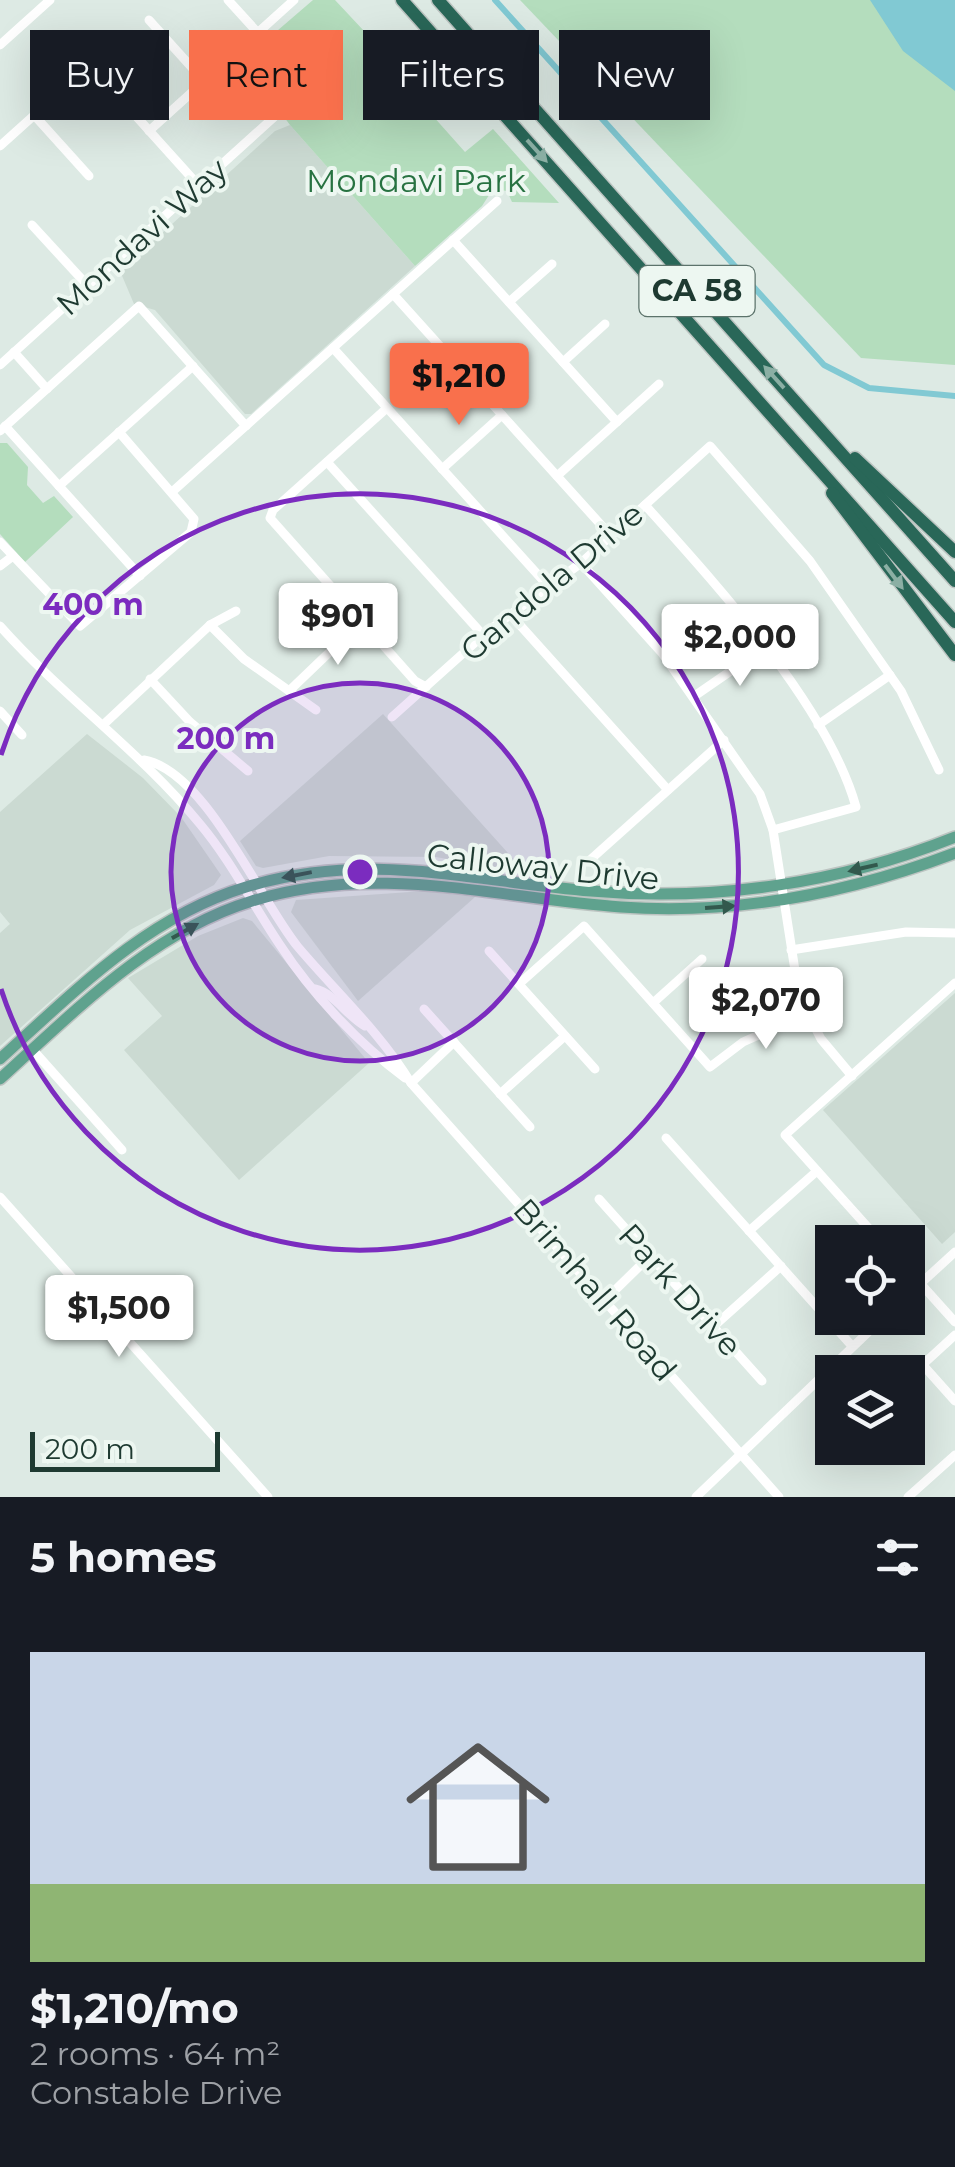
<!DOCTYPE html>
<html lang="en">
<head>
<meta charset="utf-8">
<style>
  body { margin:0; font-family:Montserrat,sans-serif; background:#20242c; color:#f1f3f6; height:100vh; display:flex; flex-direction:column; font-size:38px; white-space:nowrap }
  * { box-sizing:border-box; margin:0 }
  p { font-size:32px; color:#9ea1a6 }
  .icon { flex:none; width:55px; height:55px; fill:none; stroke:currentColor; stroke-width:2; stroke-linecap:round; stroke-linejoin:round }
  .map { position:relative; height:1497px; overflow:hidden }
  .panel { display:flex; flex-direction:column; background:#171b24; flex:1 }
  .panel>* { flex:none }
  .guide { position:absolute; left:30px; top:30px; width:895px; height:90px; display:flex; gap:20px }
  .buttons { position:absolute; left:815px; top:1225px; display:grid; gap:20px }
  .buttons a { display:grid; place-items:center; width:110px; height:110px; border-radius:0px; background:#171b24; box-shadow:0 10px 40px #0002; font-size:50px }
  .scale { position:absolute; left:30px; bottom:25px; width:190px; box-sizing:border-box; padding-left:10px; border:5px solid #1e3a31; border-top:0; font-size:28px; line-height:35px; white-space:nowrap; color:#1e3a31; -webkit-text-stroke:8px #edf7f1; paint-order:stroke }
  .price { position:absolute; translate:-50% -85px; padding:0 22px; border-radius:10px; background:#fff; color:#222; font-size:32px; line-height:65px; filter:drop-shadow(0 2px 5px #0008) }
  .price::after { content:''; position:absolute; left:50%; top:60px; width:30px; height:22px; margin-left:-15px; background:inherit; clip-path:polygon(0 0,100% 0,50% 100%) }
  .price.current { background:#f9704c; color:#111 }
  ul { padding:0; list-style:none }
  li { display:grid; align-content:center; gap:20px; height:530px; padding:0 30px }
  li span { display:grid; place-items:center; height:310px; border-radius:0px; color:#555 }
  li>.icon { margin-inline-start:auto }
  span .icon { width:180px; height:180px; fill:#fffc; stroke-width:1 }
  li b { font-size:42px }
  h2 { display:flex; justify-content:space-between; align-items:center; height:120px; padding:0 30px; font-size:42px }
  .pill { padding:0 35px; border-radius:0px; background:#171b24; box-shadow:0 10px 40px #0002; font-size:35px; line-height:90px }
  .pill.current { background:#f9704c; color:#111 }
  .map>svg:first-child { display:block }
</style>
</head>
<body>
<div class="map">
<svg width="955" height="1497" viewBox="0 0 955 1497">
  <rect width="100%" height="100%" fill="#ddeae4"/>
  <g fill="#cbdad2">
    <polygon points="290,125 415,266 251,414 245,414 155,310 134,304 120,271 275,131"/>
    <polygon points="383,714 516,862 508,870 436,857 329,856 263,868 256,866 240,841"/>
    <polygon points="87,734 143,778 181,817 221,875 214,885 130,930 0,1046 0,933 10,924 0,912 0,812"/>
    <polygon points="424,891 475,897 358,1001 291,912 296,900"/>
    <polygon points="243,918 252,921 369,1063 239,1180 124,1050 162,1016 128,978 198,936"/>
    <polygon points="955,993 955,1232 942,1244 823,1110"/>
  </g>
  <g fill="#b4ddbd">
    <polygon points="313,0 335,0 364,31 367,42 465,152 493,129 559,203 512,202 507,191 493,189 482,206 415,266 290,125 259,83 246,94 228,73"/>
    <polygon points="520,0 955,0 955,365 861,358"/>
    <polygon points="0,443 7,443 28,467 27,485 43,503 54,496 73,517 25,562 0,534"/>
  </g>
  <polygon fill="#81c9d3" points="870,0 955,0 955,91 903,51"/>
  <g fill="none" stroke-linecap="round" stroke-linejoin="round">
    <polyline stroke="#81c9d3" stroke-width="6" points="495,0 824,365 869,388 955,396"/>
    <defs>
      <g id="major">
        <path d="M 0,1059 C 75,991 147,917 246,887 C 368,850 469,881 591,891 C 715,902 840,883 955,837"/>
        <path d="M 0,1079 C 76,1010 152,932 252,901 C 377,862 495,898 621,907 C 736,915 847,894 955,853"/>
      </g>
      <g id="highway">
        <polyline points="402,0 955,622"/>
        <polyline points="438,0 955,581"/>
        <polyline points="855,458 955,552"/>
        <polyline points="832,493 955,655"/>
      </g>
    </defs>
    <use href="#major" stroke="#bcc4c1" stroke-width="14"/>
    <use href="#highway" stroke="#bcc4c1" stroke-width="15"/>
    <g stroke="#fff" stroke-width="9">
      <polyline points="228,0 258,33"/>
      <polyline points="149,20 204,81"/>
      <polyline points="0,45 50,0"/>
      <polyline points="34,115 89,176"/>
      <polyline points="149,131 294,0"/>
      <polyline points="0,146 90,65 199,186"/>
      <polyline points="32,225 88,286"/>
      <polyline points="453,240 617,422"/>
      <polyline points="393,294 611,536"/>
      <polyline points="509,302 552,264"/>
      <polyline points="333,348 549,587"/>
      <polyline points="14,352 47,389"/>
      <polyline points="563,362 605,324"/>
      <polyline points="0,365 283,109"/>
      <polyline points="387,408 273,510 270,518 415,681 426,687"/>
      <polyline points="5,426 140,576"/>
      <polyline points="0,431 139,306 246,426"/>
      <polyline points="327,462 483,635"/>
      <polyline points="442,469 502,415"/>
      <polyline points="557,476 659,384"/>
      <polyline points="59,486 193,366"/>
      <polyline points="172,492 497,201"/>
      <path d="M 645,505 C 715,583 828,706 856,807 L 773,830"/>
      <polyline points="0,542 80,626 191,532 194,519 119,432"/>
      <polyline points="581,563 662,653 760,794 773,830 799,996 821,1039 852,1076"/>
      <polyline points="0,566 13,556"/>
      <polyline points="510,614 668,790"/>
      <polyline points="210,625 244,659 316,710"/>
      <path d="M 0,626 C 63,697 140,751 200,824 C 231,861 253,905 280,945 C 312,994 358,1043 405,1078"/>
      <polyline points="150,679 190,722 248,771"/>
      <polyline points="289,691 362,621"/>
      <polyline points="693,697 764,648"/>
      <polyline points="0,711 22,735"/>
      <polyline points="392,717 488,631 581,563 710,446 810,561 901,691 939,770"/>
      <polyline points="103,725 210,625 236,611"/>
      <polyline points="818,725 890,675"/>
      <path d="M 144,760 C 206,771 260,901 298,947 C 336,992 380,1032 411,1083 L 779,1497"/>
      <polyline points="590,860 724,740"/>
      <polyline points="791,950 906,932 955,933"/>
      <polyline points="489,951 595,1069"/>
      <polyline points="519,984 584,926 710,1067 743,1042 806,1014"/>
      <path d="M 315,989 C 334,993 347,1016 365,1026"/>
      <polyline points="653,1003 702,959"/>
      <polyline points="424,1009 530,1127"/>
      <polyline points="33,1050 122,1150"/>
      <polyline points="411,1083 454,1042"/>
      <polyline points="500,1094 565,1036"/>
      <polyline points="666,1138 852,1346"/>
      <polyline points="0,1197 268,1497"/>
      <polyline points="599,1199 762,1381"/>
      <polyline points="749,1231 817,1171"/>
      <polyline points="881,1242 785,1135 955,983"/>
      <polyline points="920,1283 955,1322"/>
      <polyline points="908,1295 955,1252"/>
      <polyline points="605,1300 650,1256"/>
      <polyline points="713,1327 781,1266"/>
      <polyline points="922,1364 955,1401"/>
      <polyline points="908,1378 955,1335"/>
      <polyline points="829,1448 832,1445"/>
      <polyline points="696,1497 883,1318"/>
      <polyline points="908,1497 955,1455"/>
    </g>
    <use href="#major" stroke="#5fa28e" stroke-width="11"/>
    <use href="#highway" stroke="#296758" stroke-width="12"/>
  </g>
  <defs><path id="oneway-solid" d="M-6-.8H1V-3.2L6.5 0L1 3.2V.8H-6Z" transform="scale(2.5)"/></defs>
  <g fill="#8bafa4">
    <use href="#oneway-solid" transform="translate(537 151) rotate(48)"/>
    <use href="#oneway-solid" transform="translate(774 377) rotate(-132)"/>
    <use href="#oneway-solid" transform="translate(894 577) rotate(53)"/>
  </g>
  <g fill="#32594d">
    <use href="#oneway-solid" transform="translate(863 868) rotate(167)"/>
    <use href="#oneway-solid" transform="translate(297 875) rotate(169)"/>
    <use href="#oneway-solid" transform="translate(720 907) rotate(-4)"/>
    <use href="#oneway-solid" transform="translate(185 931) rotate(-29)"/>
  </g>
  <circle cx="360" cy="872" r="189" fill="#7b2cbf" fill-opacity=".12"/>
  <g fill="none" stroke="#7b2cbf" stroke-width="5">
    <circle cx="360" cy="872" r="189"/>
    <path d="M1 755A378 378 0 1 1 1 989"/>
  </g>
  <g text-anchor="middle" stroke-width="8" stroke-linejoin="round" paint-order="stroke">
    <rect fill="#edf7f1" stroke="#5c736b" stroke-width="2.5" x="639.5" y="266" width="115" height="50" rx="8"/>
    <g font-size="30" font-weight="bold" fill="#1e3a31">
      <text x="697" y="301">CA 58</text>
    </g>
    <g font-size="32" fill="#277241" stroke="#edf7f1">
      <text x="416" y="192">Mondavi Park</text>
    </g>
    <g font-size="32" fill="#1e3a31" stroke="#edf7f1">
      <text transform="translate(142 237) rotate(-42)" y="11">Mondavi Way</text>
      <text transform="translate(552 582) rotate(-40)" y="11">Gandola Drive</text>
      <text transform="translate(543 867) rotate(6)" y="11">Calloway Drive</text>
      <text transform="translate(595 1290) rotate(49)" y="11">Brimhall Road</text>
      <text transform="translate(680 1290) rotate(48)" y="11">Park Drive</text>
    </g>
  </g>
  <circle cx="360" cy="872" r="15" fill="#7b2cbf" stroke="#edf7f1" stroke-width="5"/>
  <g font-size="30" text-anchor="middle" font-weight="bold" fill="#7b2cbf" stroke="#edf7f1" stroke-width="8" stroke-linejoin="round" paint-order="stroke">
    <text x="93" y="615">400 m</text>
    <text x="226" y="749">200 m</text>
  </g>
</svg>
<div class="buttons">
<a><svg class="icon" aria-label="locate" viewBox="0 0 24 24"><circle cx="12" cy="12" r="6"/><path d="M12 2v4M12 18v4M2 12h4M18 12h4"/></svg></a>
<a><svg class="icon" aria-label="layers" viewBox="0 0 24 24"><path d="M12 4l9 5-9 5-9-5zM3 14l9 5 9-5"/></svg></a>
</div>
<div class="scale">200 m</div>
<b class="price current" style="left:459px;top:428px">$1,210</b>
<b class="price" style="left:338px;top:668px">$901</b>
<b class="price" style="left:740px;top:689px">$2,000</b>
<b class="price" style="left:766px;top:1052px">$2,070</b>
<b class="price" style="left:119px;top:1360px">$1,500</b>
<div class="guide">
<a class="pill">Buy</a>
<a class="pill current">Rent</a>
<a class="pill">Filters</a>
<a class="pill">New</a>
</div>
</div>
<section class="panel">
<h2>5 homes<svg class="icon" aria-label="filters" viewBox="0 0 24 24"><path d="M4 7h16M4 17h16"/><circle cx="9" cy="7" r="2"/><circle cx="15" cy="17" r="2"/></svg></h2>
<ul>
<li><span style="background:linear-gradient(#c9d6e8 75%,#8fb573 0)"><svg class="icon" aria-label="home" viewBox="0 0 24 24"><path d="M3 11l9-7 9 7M6 9v11h12V9"/></svg></span><div><b>$1,210/mo</b><p>2 rooms · 64 m²</p><p>Constable Drive</p></div></li>
</ul>
</section>
</body>
</html>
